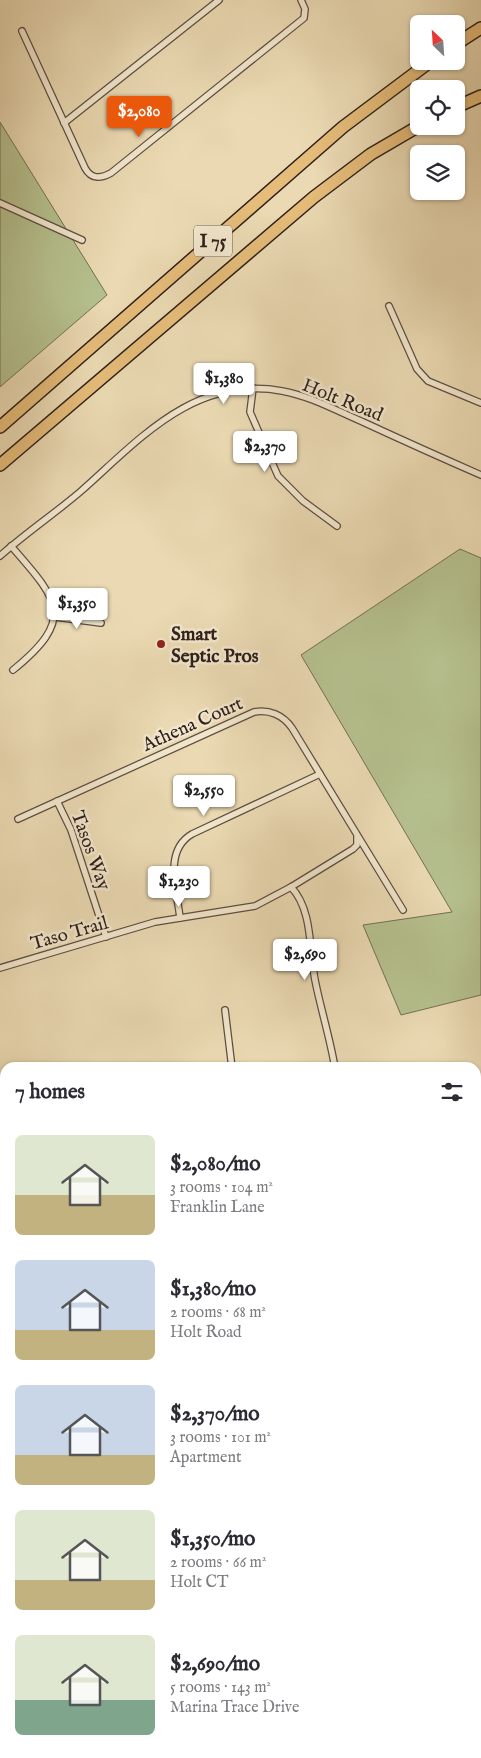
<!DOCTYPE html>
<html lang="en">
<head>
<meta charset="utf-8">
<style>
  body { margin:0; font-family:"IM FELL English",serif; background:#f2f2f3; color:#2b2b33; height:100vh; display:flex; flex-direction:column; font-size:19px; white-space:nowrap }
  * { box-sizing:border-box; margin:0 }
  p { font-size:16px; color:#7c7c81 }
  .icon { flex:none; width:28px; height:28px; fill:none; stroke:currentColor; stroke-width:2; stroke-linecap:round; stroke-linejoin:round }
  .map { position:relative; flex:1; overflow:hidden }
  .side { position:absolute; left:0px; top:1062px; width:481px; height:696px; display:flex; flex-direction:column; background:#fff; border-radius:15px 15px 0 0; box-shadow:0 1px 4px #0004 }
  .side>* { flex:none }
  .needle { width:32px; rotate:335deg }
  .fabs { position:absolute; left:410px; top:15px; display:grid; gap:10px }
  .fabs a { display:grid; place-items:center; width:55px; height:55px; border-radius:8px; background:#fff; box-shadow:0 1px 4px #0004; font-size:25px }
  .price { position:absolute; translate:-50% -42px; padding:0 11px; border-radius:5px; background:#fff; color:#222; font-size:16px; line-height:32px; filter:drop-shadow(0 1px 2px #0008) }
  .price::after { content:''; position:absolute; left:50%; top:30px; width:15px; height:11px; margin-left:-8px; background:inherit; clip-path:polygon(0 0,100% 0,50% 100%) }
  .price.active { background:#ea580c; color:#fff }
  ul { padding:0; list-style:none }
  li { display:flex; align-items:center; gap:15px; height:125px; padding:0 15px }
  li span { display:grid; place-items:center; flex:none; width:140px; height:100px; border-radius:8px; color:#555 }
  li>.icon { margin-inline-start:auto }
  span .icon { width:60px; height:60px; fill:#fffc; stroke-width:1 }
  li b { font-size:21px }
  h2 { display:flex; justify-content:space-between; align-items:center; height:60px; padding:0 15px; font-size:21px }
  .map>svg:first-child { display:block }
</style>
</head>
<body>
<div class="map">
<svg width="481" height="1758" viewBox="0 0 481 1758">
  <rect width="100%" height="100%" fill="#ead9b2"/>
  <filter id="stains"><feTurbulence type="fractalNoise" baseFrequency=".004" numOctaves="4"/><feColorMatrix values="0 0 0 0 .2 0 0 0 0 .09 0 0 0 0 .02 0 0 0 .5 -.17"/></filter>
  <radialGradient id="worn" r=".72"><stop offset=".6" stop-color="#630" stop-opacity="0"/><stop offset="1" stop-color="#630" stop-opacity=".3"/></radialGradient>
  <g fill="#b5c08e" stroke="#727054">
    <polygon points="0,122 107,295 0,387"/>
    <polygon points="460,549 481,558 481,995 401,1015 363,925 452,912 301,655"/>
  </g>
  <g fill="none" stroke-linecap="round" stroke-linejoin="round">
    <g stroke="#6f7c77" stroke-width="2">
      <polyline points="476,1459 481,1459"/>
      <polyline points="0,1690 5,1683"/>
    </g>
    <defs>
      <g id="minor">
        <path d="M 22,31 L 85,168 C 91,179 100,179 111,173 L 304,18 L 305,9 L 301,0"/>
        <polyline points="64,123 219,0"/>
        <polyline points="0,203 82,240"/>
        <polyline points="389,306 417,369 428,381 481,403"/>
        <polyline points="253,388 250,412 278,476 303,501 337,526"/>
        <path d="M 11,546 C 58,600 77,618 13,670"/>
        <path d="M 0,556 C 26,533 54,514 80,492 C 139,440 194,375 282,391 C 310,396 337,411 363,422 C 402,440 442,458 481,475"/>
        <polyline points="55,617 101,623"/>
        <polyline points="57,801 71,830 106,937"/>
        <path d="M 18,819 L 254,712 C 269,709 283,715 292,728 L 403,910"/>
        <path d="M 291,887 C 313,910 309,950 315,980 C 321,1010 330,1038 335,1068"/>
        <path d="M 180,918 C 177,890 163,851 192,834 L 320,774"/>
        <polyline points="0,968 155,922 255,906 291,887 353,849 357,845 357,837"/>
        <polyline points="225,1010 232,1068"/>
        <polyline points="0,1179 5,1191"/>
        <polyline points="476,1213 481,1240"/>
        <polyline points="476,1287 481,1274"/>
        <polyline points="476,1362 481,1368"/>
        <polyline points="0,1429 5,1427"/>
        <polyline points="0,1502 5,1517"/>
        <polyline points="476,1524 481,1526"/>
        <polyline points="0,1553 5,1544"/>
        <polyline points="476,1600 481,1594"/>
        <polyline points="0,1658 5,1660"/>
        <polyline points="299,1754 304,1758"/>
        <polyline points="91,1758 101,1754"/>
        <polyline points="384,1758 386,1754"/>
      </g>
      <g id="secondary">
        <polyline points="476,1085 481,1085"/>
        <polyline points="0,1154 5,1153"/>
      </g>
      <g id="motorway">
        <polyline points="456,44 481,28"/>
        <polyline points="456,107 481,96"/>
        <polyline points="0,427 343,127 431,61"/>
        <polyline points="0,465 314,197 371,154 419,126"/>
      </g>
    </defs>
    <use href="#minor" stroke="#5e4e41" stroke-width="8"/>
    <use href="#secondary" stroke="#2f201b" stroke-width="11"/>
    <use href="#motorway" stroke="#2f201b" stroke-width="14"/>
    <use href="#minor" stroke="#f1e6cd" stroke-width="5.5"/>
    <use href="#secondary" stroke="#f1e6cd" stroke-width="9"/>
    <use href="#motorway" stroke="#e5bc79" stroke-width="11"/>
  </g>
  <circle fill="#8f2418" stroke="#f1e6cd" stroke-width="2" cx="161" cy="644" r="5"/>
  <g text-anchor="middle" stroke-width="5" stroke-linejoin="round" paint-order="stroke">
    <rect fill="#f1e6cd" stroke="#695b50" stroke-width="1" x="194" y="225.5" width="38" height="31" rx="4"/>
    <g font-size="18" font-weight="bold" fill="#2f201b">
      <text x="213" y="247">I 75</text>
    </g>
    <g font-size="19" fill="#2f201b" stroke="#f1e6cd">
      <text transform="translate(343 399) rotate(22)" y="7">Holt Road</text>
      <text transform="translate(192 723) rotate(-24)" y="7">Athena Court</text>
      <text transform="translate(92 850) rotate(70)" y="7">Tasos Way</text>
      <text transform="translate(69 932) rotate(-16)" y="7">Taso Trail</text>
    </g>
    <g font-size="19" font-weight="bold" fill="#2f201b" stroke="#f1e6cd" text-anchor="start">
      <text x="171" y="640">Smart<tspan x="171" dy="22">Septic Pros</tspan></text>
    </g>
  </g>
  <rect width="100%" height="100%" filter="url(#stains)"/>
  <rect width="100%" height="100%" fill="url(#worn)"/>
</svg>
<div class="fabs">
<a><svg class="needle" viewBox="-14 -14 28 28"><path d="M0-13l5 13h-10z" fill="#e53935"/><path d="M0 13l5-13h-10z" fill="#7c7c81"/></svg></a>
<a><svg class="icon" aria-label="locate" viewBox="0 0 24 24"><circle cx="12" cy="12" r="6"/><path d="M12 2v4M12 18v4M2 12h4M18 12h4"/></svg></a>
<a><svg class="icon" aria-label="layers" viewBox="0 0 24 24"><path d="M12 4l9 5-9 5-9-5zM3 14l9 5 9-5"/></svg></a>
</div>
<b class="price active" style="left:139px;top:138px">$2,080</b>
<b class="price" style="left:224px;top:405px">$1,380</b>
<b class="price" style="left:265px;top:473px">$2,370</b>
<b class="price" style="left:77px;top:630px">$1,350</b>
<b class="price" style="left:204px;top:817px">$2,550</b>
<b class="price" style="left:179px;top:908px">$1,230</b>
<b class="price" style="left:305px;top:981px">$2,690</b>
<section class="side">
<h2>7 homes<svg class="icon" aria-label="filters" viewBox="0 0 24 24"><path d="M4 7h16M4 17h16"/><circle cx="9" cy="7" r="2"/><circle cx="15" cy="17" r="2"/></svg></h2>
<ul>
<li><span style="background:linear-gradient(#dfe7d0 60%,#c2b280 0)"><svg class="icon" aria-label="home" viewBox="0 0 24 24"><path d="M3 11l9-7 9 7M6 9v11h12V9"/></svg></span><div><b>$2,080/mo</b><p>3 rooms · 104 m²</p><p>Franklin Lane</p></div></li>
<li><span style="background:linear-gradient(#c9d6e8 70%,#c2b280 0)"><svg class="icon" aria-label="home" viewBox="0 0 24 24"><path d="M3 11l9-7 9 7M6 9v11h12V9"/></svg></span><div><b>$1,380/mo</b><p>2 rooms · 68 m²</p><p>Holt Road</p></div></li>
<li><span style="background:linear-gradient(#c9d6e8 70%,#c2b280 0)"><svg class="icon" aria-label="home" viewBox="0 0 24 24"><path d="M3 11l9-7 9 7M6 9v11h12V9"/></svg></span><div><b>$2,370/mo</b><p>3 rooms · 101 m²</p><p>Apartment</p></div></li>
<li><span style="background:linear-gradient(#dfe7d0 70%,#c2b280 0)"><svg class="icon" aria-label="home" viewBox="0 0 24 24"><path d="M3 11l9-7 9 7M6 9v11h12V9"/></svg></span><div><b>$1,350/mo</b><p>2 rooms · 66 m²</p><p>Holt CT</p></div></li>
<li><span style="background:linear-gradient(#dfe7d0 65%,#7fa58c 0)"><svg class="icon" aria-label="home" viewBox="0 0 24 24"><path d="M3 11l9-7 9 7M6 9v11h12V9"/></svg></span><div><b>$2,690/mo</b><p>5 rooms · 143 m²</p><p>Marina Trace Drive</p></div></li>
</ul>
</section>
</div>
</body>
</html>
